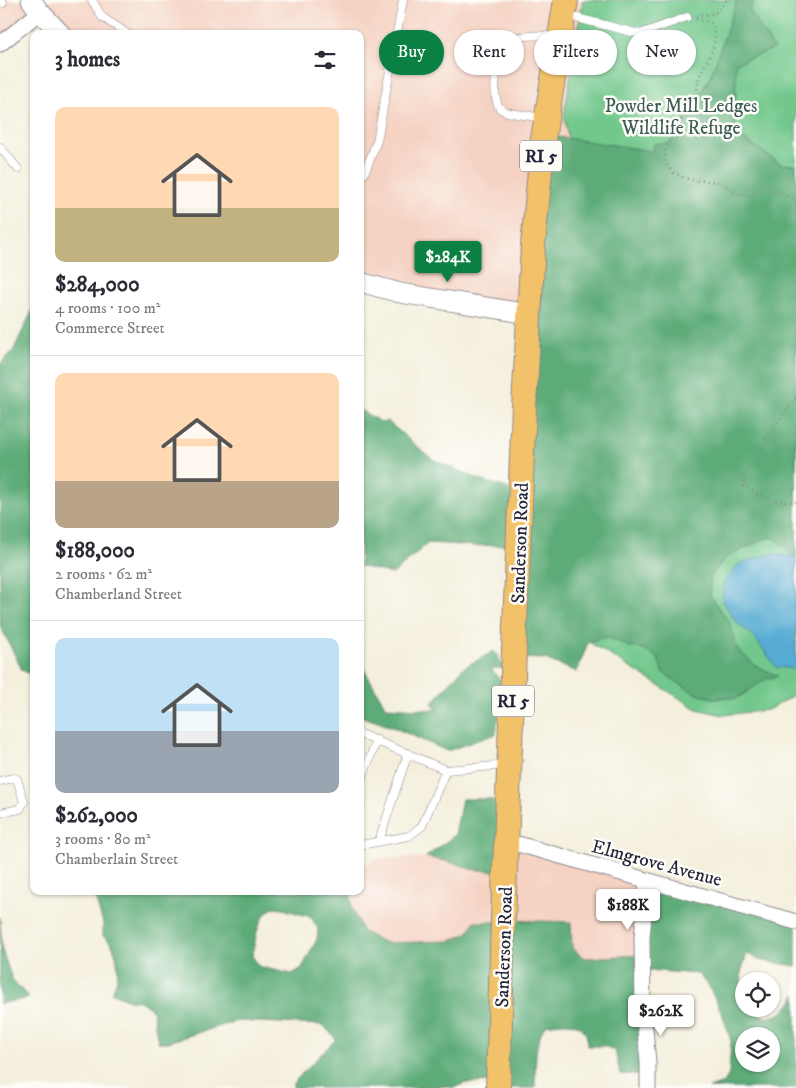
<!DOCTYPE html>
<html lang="en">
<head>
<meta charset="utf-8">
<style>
  body { margin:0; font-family:"IM FELL DW Pica",serif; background:#f2f2f3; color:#2b2b33; height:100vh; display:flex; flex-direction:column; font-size:19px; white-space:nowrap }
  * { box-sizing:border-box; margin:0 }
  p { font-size:16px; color:#7c7c81 }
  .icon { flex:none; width:28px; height:28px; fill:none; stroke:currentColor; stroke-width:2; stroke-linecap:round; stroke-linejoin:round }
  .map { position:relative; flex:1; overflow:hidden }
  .panel { position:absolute; left:30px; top:30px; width:334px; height:865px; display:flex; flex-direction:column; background:#fff; border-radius:10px; box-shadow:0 1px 4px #0004 }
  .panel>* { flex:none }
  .guide { position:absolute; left:379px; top:30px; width:341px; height:45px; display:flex; gap:10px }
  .fabs { position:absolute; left:735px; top:972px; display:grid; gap:10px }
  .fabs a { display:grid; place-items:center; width:45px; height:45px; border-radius:50%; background:#fff; box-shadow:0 1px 4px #0004; font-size:25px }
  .price { position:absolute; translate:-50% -42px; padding:0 11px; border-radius:5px; background:#fff; color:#222; font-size:16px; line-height:32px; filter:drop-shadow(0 1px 2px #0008) }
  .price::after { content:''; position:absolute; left:50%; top:30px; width:15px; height:11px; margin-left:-8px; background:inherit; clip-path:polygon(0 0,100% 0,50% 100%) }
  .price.on { background:#0b8043; color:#fff }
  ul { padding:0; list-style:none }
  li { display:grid; align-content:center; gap:10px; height:265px; padding:0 25px }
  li+li { border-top:1px solid #e1e1e2 }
  li span { display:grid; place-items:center; height:155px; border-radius:10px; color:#555 }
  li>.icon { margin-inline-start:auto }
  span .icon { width:90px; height:90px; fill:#fffc; stroke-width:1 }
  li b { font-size:21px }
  h2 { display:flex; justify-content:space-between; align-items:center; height:60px; padding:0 25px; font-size:21px }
  .chip { padding:0 18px; border-radius:22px; background:#fff; box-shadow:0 1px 4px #0004; font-size:18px; line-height:45px }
  .chip.on { background:#0b8043; color:#fff }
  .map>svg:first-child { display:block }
</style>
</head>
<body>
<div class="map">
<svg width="796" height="1088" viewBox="0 0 796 1088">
  <rect width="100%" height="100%" fill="#fdfcf7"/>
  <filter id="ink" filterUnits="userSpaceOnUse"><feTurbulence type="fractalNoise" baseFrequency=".02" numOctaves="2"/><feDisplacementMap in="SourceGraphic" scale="10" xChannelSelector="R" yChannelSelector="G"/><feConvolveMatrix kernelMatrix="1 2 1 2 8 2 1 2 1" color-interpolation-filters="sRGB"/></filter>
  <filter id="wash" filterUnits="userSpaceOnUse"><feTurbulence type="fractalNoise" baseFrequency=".0096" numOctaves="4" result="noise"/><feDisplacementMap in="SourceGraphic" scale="20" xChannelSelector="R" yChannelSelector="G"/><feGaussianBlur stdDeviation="1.12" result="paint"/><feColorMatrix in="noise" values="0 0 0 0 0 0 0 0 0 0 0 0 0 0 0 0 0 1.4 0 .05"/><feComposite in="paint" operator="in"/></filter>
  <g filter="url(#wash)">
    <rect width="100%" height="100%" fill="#f4efdd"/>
    <g fill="#f5d2c2">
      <polygon points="0,0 596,0 652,151 545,135 529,309 360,280 360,34 63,34 42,12 0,42"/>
      <polygon points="514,843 644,878 642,955 586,958 580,955 572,947 570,922 506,920 450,941 386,943 363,932 352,908 350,891 360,891 360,867 377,859 426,857 458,864 469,869"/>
    </g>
    <polygon fill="#72c88c" stroke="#4a7564" points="583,0 796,0 796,694 768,710 723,715 697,709 566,628 573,167 564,116"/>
    <g fill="#5dac78" stroke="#40675a" fill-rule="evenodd">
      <polygon points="737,0 754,0 750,11 774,49 736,63 735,133 781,164 796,165 796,559 775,538 769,537 726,557 710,577 710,596 730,623 737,649 756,666 778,676 766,679 736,699 724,697 717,699 696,694 663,673 658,658 642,649 630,647 606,637 588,642 577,672 545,659 515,658 518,544 476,546 428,543 393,574 360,566 360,410 382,423 387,421 432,459 483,481 505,487 520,498 545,135 652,151 654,144 670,143 710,78"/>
      <polygon points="34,307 34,679 33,676 22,670 0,625 0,364 13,351"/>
      <polygon points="494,651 505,668 491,668 512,697 499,710 496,734 447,751 395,728 360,716 360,654 365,671 386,707 437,710 432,703 463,668"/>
      <polygon points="462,799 491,799 508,811 503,872 469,869 458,864 426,857 455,835"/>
      <path d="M 647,881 L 796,921 L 796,966 L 763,961 L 747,954 L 741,972 L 744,1009 L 752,1009 L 766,1018 C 784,1014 787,1010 796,994 L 796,1088 L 709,1088 L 724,1083 L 729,1074 L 731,1041 L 722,1013 L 709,987 L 698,974 L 645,970 L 646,1076 L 620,1074 L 615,1051 L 605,1046 L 587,1046 C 587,1043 587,1038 586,1034 C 579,1019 559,1023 546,1025 C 533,1041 536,1068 535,1088 L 497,1088 L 497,1082 L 466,1083 L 453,1088 L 448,1086 L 404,1088 L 293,1088 L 293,1083 L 335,1040 L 335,1038 L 323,1025 L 237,1021 L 168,1042 L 158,1042 L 152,1009 L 140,1001 L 129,1000 L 111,992 C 121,981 119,952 109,941 C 107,939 105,938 103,936 L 103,923 L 93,891 L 350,891 L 352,908 L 363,932 L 386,943 L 450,941 L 468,933 L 474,922 L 500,922 L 506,920 L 571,922 L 572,947 L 580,955 L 586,958 L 642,955 ZM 276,907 L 311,917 L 318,929 L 317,939 L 302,968 L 292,974 L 260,967 L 252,956 C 256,939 257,913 276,907 ZM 744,1036 L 771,1036 L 771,1064 L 744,1064 Z"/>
      <polygon points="0,917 2,950 12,979 29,998 0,1004"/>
    </g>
    <polygon fill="#57acd3" stroke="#3c6787" points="774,554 795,557 796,559 796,669 776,667 755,638 735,621 722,600 724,581 739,564 759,557"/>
  </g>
  <g filter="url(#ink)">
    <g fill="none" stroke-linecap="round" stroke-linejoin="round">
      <defs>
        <g id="service">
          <polyline points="1,0 3,3"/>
          <polyline points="92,0 102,17 128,34"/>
          <polyline points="565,15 640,34 687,17"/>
          <path d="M 544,118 C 535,116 508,114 502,110 C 489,101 498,56 502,43 C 518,34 539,35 558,36"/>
          <polyline points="0,147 18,169"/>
          <polyline points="360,176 364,174 377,141 403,0"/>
          <polyline points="360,734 446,770 506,765"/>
          <polyline points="0,781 13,778 17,779 24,802 20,809 0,813"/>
          <polyline points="360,783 377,740"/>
          <polyline points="379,841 408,753"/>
          <polyline points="360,845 409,836 422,826 446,770"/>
        </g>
        <g id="minor">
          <polyline points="0,44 40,12"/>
          <polyline points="507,841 796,922"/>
          <polyline points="647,881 642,938 643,1007 648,1062 648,1088"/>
        </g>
        <g id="tertiary">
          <polyline points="31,0 40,12 61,34"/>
          <polyline points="360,282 400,293 529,314"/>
        </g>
        <polyline id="primary" points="498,1088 503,918 524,407 533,246 543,139 566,0"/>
      </defs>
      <use href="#service" stroke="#8b888c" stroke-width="9"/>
      <use href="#minor" stroke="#8b888c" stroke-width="17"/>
      <use href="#tertiary" stroke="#8b888c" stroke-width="21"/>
      <use href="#primary" stroke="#8b888c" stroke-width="26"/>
      <g stroke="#8b888c" stroke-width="2.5" stroke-dasharray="1 4" stroke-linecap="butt">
        <polyline points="696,16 715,13 727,0"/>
        <path d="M 696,19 L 711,23 C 722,42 707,58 700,75 C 697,82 698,91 695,98 C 686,118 648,154 674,173 C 684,179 696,181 707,181 C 711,182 718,181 722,183 C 730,187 735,195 745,195 C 750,196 754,193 759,192 C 771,189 785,194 796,199"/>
        <path d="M 796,398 L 766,438 L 764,451 L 744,476 L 743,485 C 758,496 777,503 796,502"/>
      </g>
      <use href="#service" stroke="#fff" stroke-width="8"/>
      <use href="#minor" stroke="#fff" stroke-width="15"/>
      <use href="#tertiary" stroke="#fff" stroke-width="19"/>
      <use href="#primary" stroke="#f2c26a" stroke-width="24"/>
    </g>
  </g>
  <g text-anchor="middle" stroke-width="5" stroke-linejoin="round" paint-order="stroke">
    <g fill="#fdfcf7" stroke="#646373" stroke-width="1">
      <rect x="520" y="140.5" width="42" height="31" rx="4"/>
      <rect x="492" y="685.5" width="42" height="31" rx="4"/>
    </g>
    <g font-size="18" font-weight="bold" fill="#22223b">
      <text x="541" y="162">RI 5</text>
      <text x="513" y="707">RI 5</text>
    </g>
    <g font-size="19" fill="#3e5c57" stroke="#fdfcf7">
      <text x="681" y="112">Powder Mill Ledges<tspan x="681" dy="22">Wildlife Refuge</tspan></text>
    </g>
    <g font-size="19" fill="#22223b" stroke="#fdfcf7">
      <text transform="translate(519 543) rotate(-88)" y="7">Sanderson Road</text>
      <text transform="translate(657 862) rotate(15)" y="7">Elmgrove Avenue</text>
      <text transform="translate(503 947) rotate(-88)" y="7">Sanderson Road</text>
    </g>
  </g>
</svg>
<div class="fabs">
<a><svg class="icon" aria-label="locate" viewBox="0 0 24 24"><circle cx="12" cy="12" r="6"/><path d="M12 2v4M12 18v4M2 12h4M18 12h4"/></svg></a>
<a><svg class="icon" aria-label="layers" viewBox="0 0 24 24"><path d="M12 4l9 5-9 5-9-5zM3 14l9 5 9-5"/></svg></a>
</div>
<b class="price on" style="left:448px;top:283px">$284K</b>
<b class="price" style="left:628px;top:931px">$188K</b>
<b class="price" style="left:661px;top:1037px">$262K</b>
<div class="guide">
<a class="chip on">Buy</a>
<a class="chip">Rent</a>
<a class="chip">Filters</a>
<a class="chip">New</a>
</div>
<section class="panel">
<h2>3 homes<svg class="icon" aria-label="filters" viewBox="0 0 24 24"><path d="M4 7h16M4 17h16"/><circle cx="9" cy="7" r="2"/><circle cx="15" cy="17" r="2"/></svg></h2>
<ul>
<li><span style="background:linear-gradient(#ffd9b3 65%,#c2b280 0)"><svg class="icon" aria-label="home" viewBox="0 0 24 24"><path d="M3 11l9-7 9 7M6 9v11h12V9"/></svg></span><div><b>$284,000</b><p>4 rooms · 100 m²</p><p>Commerce Street</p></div></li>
<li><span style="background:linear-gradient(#ffd9b3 70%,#b9a48a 0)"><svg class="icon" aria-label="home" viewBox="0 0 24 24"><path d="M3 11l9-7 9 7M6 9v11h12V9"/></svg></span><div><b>$188,000</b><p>2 rooms · 62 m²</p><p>Chamberland Street</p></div></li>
<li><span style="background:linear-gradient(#bfe0f5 60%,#9aa5b1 0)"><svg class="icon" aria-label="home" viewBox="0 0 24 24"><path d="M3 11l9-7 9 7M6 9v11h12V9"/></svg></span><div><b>$262,000</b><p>3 rooms · 80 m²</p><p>Chamberlain Street</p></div></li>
</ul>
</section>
</div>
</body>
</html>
